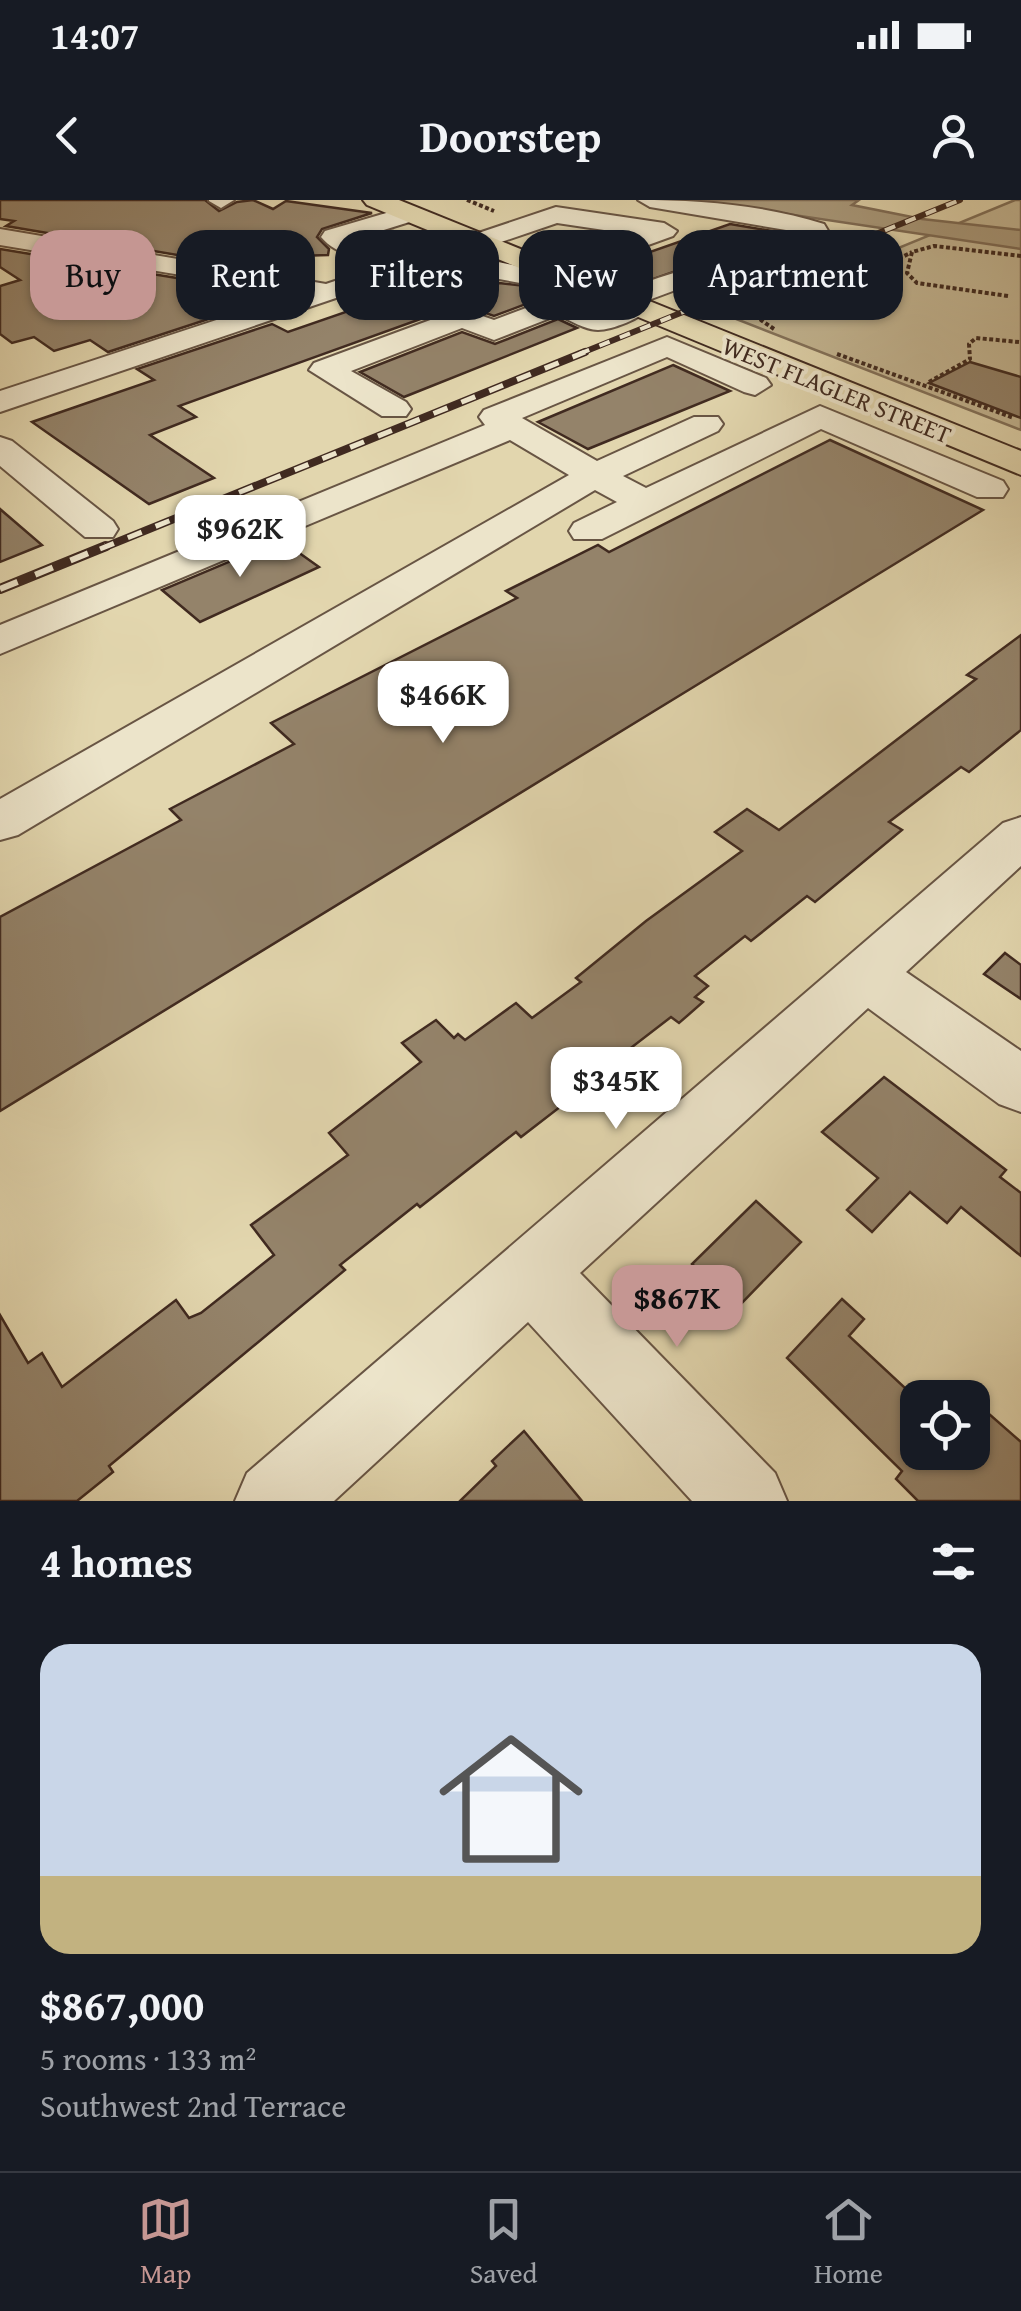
<!DOCTYPE html>
<html lang="en">
<head>
<meta charset="utf-8">
<style>
  body { margin:0; font-family:"Gentium Book Plus",serif; background:#20242c; color:#f1f3f6; height:100vh; display:flex; flex-direction:column; font-size:38px; white-space:nowrap }
  * { box-sizing:border-box; margin:0 }
  p { font-size:32px; color:#9ea1a6 }
  .icon { flex:none; width:55px; height:55px; fill:none; stroke:currentColor; stroke-width:2; stroke-linecap:round; stroke-linejoin:round }
  .map { position:relative; height:1301px; overflow:hidden }
  .details { display:flex; flex-direction:column; background:#171b24; flex:1 }
  .details>* { flex:none }
  .guide { position:absolute; left:30px; top:30px; width:962px; height:90px; display:flex; gap:20px }
  .tools { position:absolute; left:900px; top:1180px; display:grid; gap:20px }
  .tools a { display:grid; place-items:center; width:90px; height:90px; border-radius:20px; background:#171b24; box-shadow:0 2px 8px #0004; font-size:50px }
  .price { position:absolute; translate:-50% -85px; padding:0 22px; border-radius:20px; background:#fff; color:#222; font-size:32px; line-height:65px; filter:drop-shadow(0 2px 5px #0008) }
  .price::after { content:''; position:absolute; left:50%; top:60px; width:30px; height:22px; margin-left:-15px; background:inherit; clip-path:polygon(0 0,100% 0,50% 100%) }
  .price.current { background:#c59692; color:#111 }
  ul { padding:0; list-style:none }
  li { display:grid; align-content:center; gap:20px; height:530px; padding:0 40px }
  li span { display:grid; place-items:center; height:310px; border-radius:30px; color:#555 }
  li>.icon { margin-inline-start:auto }
  span .icon { width:180px; height:180px; fill:#fffc; stroke-width:1 }
  li b { font-size:42px }
  h2 { display:flex; justify-content:space-between; align-items:center; height:120px; padding:0 40px; font-size:42px }
  .pill { padding:0 35px; border-radius:30px; background:#171b24; box-shadow:0 2px 8px #0004; font-size:35px; line-height:90px }
  .pill.current { background:#c59692; color:#111 }
  .status { display:flex; justify-content:space-between; align-items:center; height:70px; padding:0 50px; background:#171b24; direction:ltr }
  .status svg { height:28px; fill:currentColor }
  header { display:flex; justify-content:space-between; align-items:center; height:130px; padding:0 40px; background:#171b24; font-size:45px; font-weight:600 }
  .menu { display:flex; justify-content:space-around; align-items:center; height:140px; border-top:2px solid #363941; background:#171b24; font-size:28px; color:#9ea1a6 }
  .menu a { display:grid; justify-items:center; gap:5px }
  .menu .current { color:#c59692 }
  .map>svg:first-child { display:block }
</style>
</head>
<body>
<div class="status"><b>14:07</b><svg viewBox="0 0 49 12"><path d="M0 12V9h3v3zM5 12V6h3v6zM10 12V3h3v9zM15 12V0h3v12zM26 1h20v11H26zM47 4h2v5h-2z"/></svg></div>
<header><svg class="icon" aria-label="back" viewBox="0 0 24 24"><path d="M15 5l-7 7 7 7"/></svg>Doorstep<svg class="icon" aria-label="person" viewBox="0 0 24 24"><circle cx="12" cy="8" r="4"/><path d="M4 21q1-7 8-7t8 7"/></svg></header>
<div class="map">
<svg width="1021" height="1301" viewBox="0 0 1021 1301">
  <rect width="100%" height="100%" fill="#e2d6ae"/>
  <filter id="stains"><feTurbulence type="fractalNoise" baseFrequency=".002" numOctaves="4"/><feColorMatrix values="0 0 0 0 .2 0 0 0 0 .09 0 0 0 0 .02 0 0 0 .5 -.17"/></filter>
  <radialGradient id="worn" r=".72"><stop offset=".6" stop-color="#630" stop-opacity="0"/><stop offset="1" stop-color="#630" stop-opacity=".3"/></radialGradient>
  <polygon fill="#c6b996" stroke="#83725b" stroke-width="2.5" points="1015,0 1021,0 1021,230 731,117"/>
  <polygon fill="#ab9c7e" stroke="#806e58" stroke-width="2.5" points="693,0 859,0 852,5 922,19 1021,30 1021,49"/>
  <g fill="#94836a" stroke="#402a20" stroke-width="2.5">
    <polygon points="0,0 205,0 219,11 237,2 253,0 273,9 286,1 372,13 322,29 317,37 329,49 328,55 201,59 6,26 14,21 0,19"/>
    <polygon points="730,24 784,33 628,88 590,73"/>
    <polygon points="0,49 189,80 242,108 108,152 90,140 54,151 34,137 12,143 0,134 0,86 20,80 0,67"/>
    <polygon points="499,83 563,90 494,116 463,105 451,108 179,206 196,217 150,235 214,278 149,304 32,222 154,180 137,169 272,124 288,132 357,108 370,114 445,88 459,95"/>
    <polygon points="558,119 577,128 404,197 360,172 462,132 495,144"/>
    <polygon points="970,162 1021,177 1021,218 929,183"/>
    <polygon points="673,165 730,191 588,249 538,222"/>
    <polygon points="830,240 983,310 0,911 0,717 181,620 170,609 294,544 271,523 517,398 506,391 598,345 609,352"/>
    <polygon points="0,309 42,345 0,362"/>
    <polygon points="281,340 319,367 200,422 162,390"/>
    <polygon points="1021,435 1021,530 969,572 961,567 889,622 902,630 815,702 807,696 751,741 745,736 695,776 708,786 695,797 703,802 679,823 671,817 593,877 602,886 573,910 565,903 521,937 516,932 420,1007 417,1004 340,1065 345,1070 109,1266 113,1272 77,1301 0,1301 0,1115 28,1163 42,1153 62,1187 176,1100 189,1118 201,1113 274,1055 251,1025 348,955 329,933 421,862 402,843 436,820 454,838 458,834 465,840 516,803 532,818 581,782 576,778 646,721 742,651 715,632 747,609 779,630 976,479 967,475"/>
    <polygon points="1005,753 1021,765 1021,799 984,774"/>
    <polygon points="884,877 1006,970 1000,977 1021,993 1021,1056 961,1007 947,1023 910,992 872,1032 847,1010 878,978 822,932"/>
    <polygon points="756,1001 801,1042 737,1108 692,1064"/>
    <polygon points="842,1099 864,1119 849,1136 918,1200 918,1252 972,1252 972,1199 1021,1242 1021,1301 918,1301 896,1279 902,1271 787,1158"/>
    <polygon points="524,1231 582,1301 460,1301 496,1266 492,1261"/>
  </g>
  <g fill="none" stroke-linecap="round" stroke-linejoin="round">
    <polyline stroke="#c2b492" stroke-width="28" stroke-dasharray="28 14" stroke-linecap="butt" points="370,31 389,40"/>
    <defs>
      <g id="minor">
        <polygon points="234,0 221,8 209,1 209,0"/>
        <path d="M 638,0 C 701,0 763,5 824,24 L 830,34 L 741,74 L 716,75 L 646,101 L 651,107 C 642,118 612,130 598,130 C 585,130 570,120 558,115 L 494,140 L 462,128 L 351,171 L 406,202 L 411,209 L 406,216 L 382,216 L 309,170 L 314,163 L 452,112 L 462,109 L 494,120 L 590,84 L 604,93 L 584,105 L 598,111 L 633,99 L 629,93 L 633,87 C 689,66 743,54 798,32 L 650,7 Z"/>
        <path d="M 410,6 L 423,14 L 419,19 L 358,38 L 369,43 L 396,34 L 409,42 C 388,67 341,61 321,37 L 325,31 Z"/>
        <polygon points="556,7 664,23 677,31 673,36 582,69 564,69 563,79 531,85 499,79 458,91 425,74 439,66 460,73 498,62 531,69 561,67 562,57 631,34 557,23 0,212 0,191 296,94 0,45 0,29 326,84"/>
        <polygon points="667,137 766,178 771,185 755,195 744,192 667,157 522,218 597,261 694,217 718,217 723,224 718,231 623,276 646,288 820,206 1003,281 1008,289 1003,297 977,297 821,229 602,339 574,339 569,331 574,323 617,302 595,290 18,635 0,640 0,599 569,275 510,240 0,454 0,425 485,225 479,217 484,210"/>
        <polygon points="0,237 12,241 113,321 118,329 113,337 85,337 0,266"/>
        <polygon points="1021,617 1021,666 906,772 1021,851 1021,912 999,904 868,808 580,1073 775,1273 787,1301 692,1301 528,1122 334,1301 235,1301 247,1273 1003,623"/>
      </g>
      <polygon id="major" points="363,0 399,0 1021,251 1021,275 367,5"/>
    </defs>
    <use href="#minor" stroke="#685544" stroke-width="4"/>
    <use href="#major" stroke="#402a20" stroke-width="4"/>
    <g stroke="#402a20" stroke-width="4" stroke-dasharray="4 2.5" stroke-linecap="butt">
      <polyline points="467,0 494,11"/>
      <polyline points="1008,96 917,83 907,73 912,52 934,46 1021,56"/>
      <polyline points="774,129 761,120 762,115 852,83 912,52"/>
      <polyline points="837,154 1014,218"/>
      <polyline points="929,182 970,159 969,144 976,138 1019,142"/>
    </g>
    <use href="#minor" fill="#ece4ca" fill-rule="evenodd"/>
    <use href="#major" fill="#e2d6ae" fill-rule="evenodd"/>
    <defs>
      <polyline id="rail-far2" points="579,154 960,0"/>
      <polyline id="rail-far1" points="100,349 585,152"/>
      <polyline id="rail" points="0,389 106,346"/>
    </defs>
    <use href="#rail-far2" stroke="#402a20" stroke-width="6"/>
    <use href="#rail-far1" stroke="#402a20" stroke-width="8"/>
    <use href="#rail" stroke="#402a20" stroke-width="10"/>
    <use href="#rail-far2" stroke="#ece4ca" stroke-width="4" stroke-dasharray="11" stroke-linecap="butt"/>
    <use href="#rail-far1" stroke="#ece4ca" stroke-width="5" stroke-dasharray="15" stroke-linecap="butt"/>
    <use href="#rail" stroke="#ece4ca" stroke-width="6" stroke-dasharray="19" stroke-linecap="butt"/>
  </g>
  <g text-anchor="middle" stroke-width="8" stroke-linejoin="round" paint-order="stroke">
    <g font-size="25" fill="#402a20" stroke="#ece4ca">
      <text transform="translate(837 190) rotate(22)" y="9">WEST FLAGLER STREET</text>
    </g>
  </g>
  <rect width="100%" height="100%" filter="url(#stains)"/>
  <rect width="100%" height="100%" fill="url(#worn)"/>
</svg>
<div class="tools">
<a><svg class="icon" aria-label="locate" viewBox="0 0 24 24"><circle cx="12" cy="12" r="6"/><path d="M12 2v4M12 18v4M2 12h4M18 12h4"/></svg></a>
</div>
<b class="price" style="left:240px;top:380px">$962K</b>
<b class="price" style="left:443px;top:546px">$466K</b>
<b class="price" style="left:616px;top:932px">$345K</b>
<b class="price current" style="left:677px;top:1150px">$867K</b>
<div class="guide">
<a class="pill current">Buy</a>
<a class="pill">Rent</a>
<a class="pill">Filters</a>
<a class="pill">New</a>
<a class="pill">Apartment</a>
</div>
</div>
<section class="details">
<h2>4 homes<svg class="icon" aria-label="filters" viewBox="0 0 24 24"><path d="M4 7h16M4 17h16"/><circle cx="9" cy="7" r="2"/><circle cx="15" cy="17" r="2"/></svg></h2>
<ul>
<li><span style="background:linear-gradient(#c9d6e8 75%,#c2b280 0)"><svg class="icon" aria-label="home" viewBox="0 0 24 24"><path d="M3 11l9-7 9 7M6 9v11h12V9"/></svg></span><div><b>$867,000</b><p>5 rooms · 133 m²</p><p>Southwest 2nd Terrace</p></div></li>
</ul>
</section>
<nav class="menu">
<a class="current"><svg class="icon" aria-label="map" viewBox="0 0 24 24"><path d="M3 6l6-2 6 2 6-2v14l-6 2-6-2-6 2zM9 4v14M15 6v14"/></svg>Map</a>
<a><svg class="icon" aria-label="saved" viewBox="0 0 24 24"><path d="M7 4h10v16l-5-4-5 4z"/></svg>Saved</a>
<a><svg class="icon" aria-label="home" viewBox="0 0 24 24"><path d="M3 11l9-7 9 7M6 9v11h12V9"/></svg>Home</a>
</nav>
</body>
</html>
